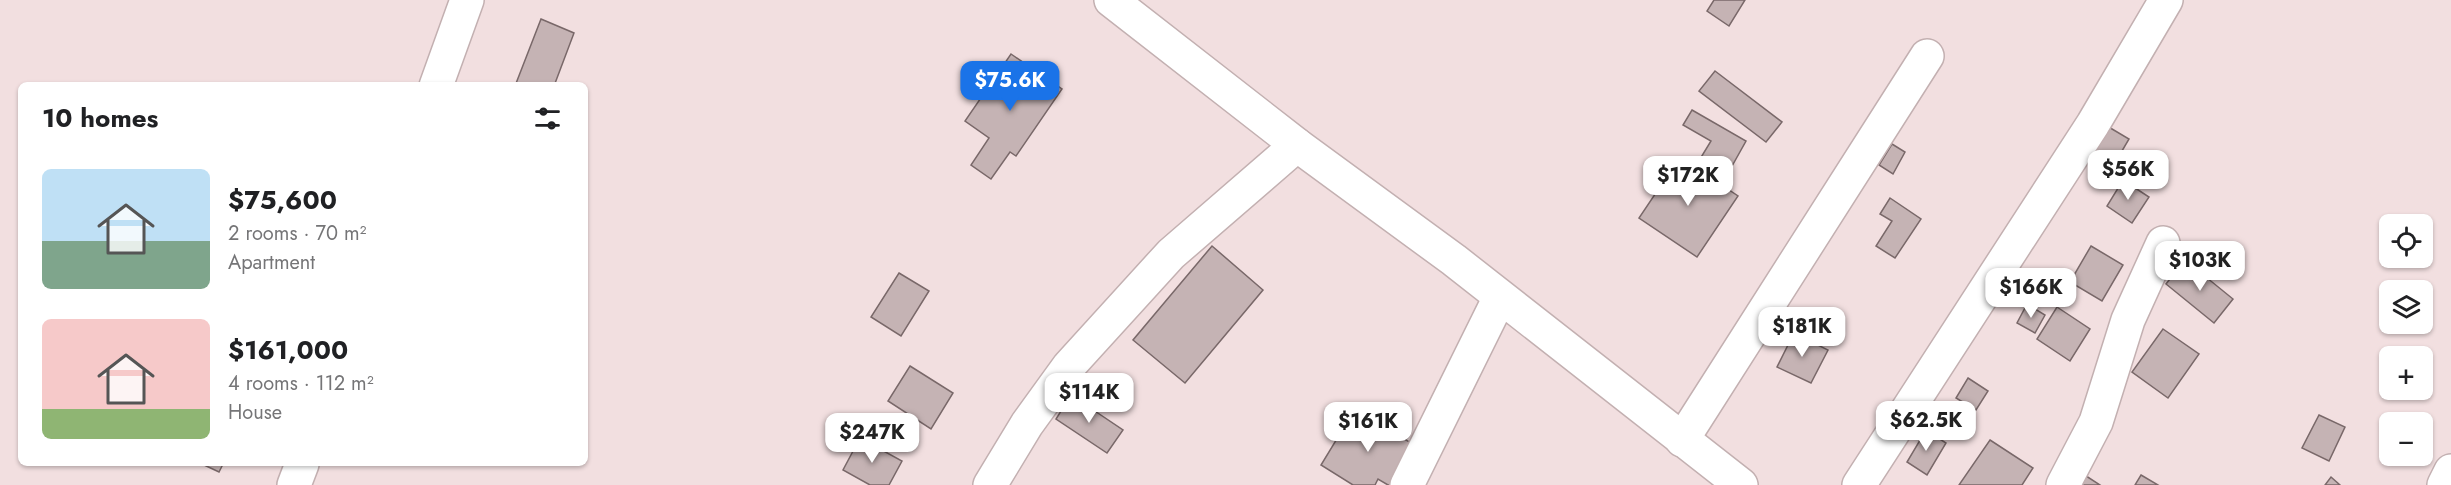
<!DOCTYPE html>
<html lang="en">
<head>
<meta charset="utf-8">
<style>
  body { margin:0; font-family:Jost,sans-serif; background:#f2f2f2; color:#202124; height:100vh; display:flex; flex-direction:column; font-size:22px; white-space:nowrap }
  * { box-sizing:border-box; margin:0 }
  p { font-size:20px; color:#757577 }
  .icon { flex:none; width:33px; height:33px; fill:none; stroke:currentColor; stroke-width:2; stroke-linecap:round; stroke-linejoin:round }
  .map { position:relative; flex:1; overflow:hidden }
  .details { position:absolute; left:18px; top:82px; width:570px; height:384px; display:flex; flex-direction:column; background:#fff; border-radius:9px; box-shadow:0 2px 4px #0004 }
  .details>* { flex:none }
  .controls { position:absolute; left:2379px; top:214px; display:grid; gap:12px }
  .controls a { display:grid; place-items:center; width:54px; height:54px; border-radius:9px; background:#fff; box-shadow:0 2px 4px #0004; font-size:30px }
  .price { position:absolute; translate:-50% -51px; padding:0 14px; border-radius:12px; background:#fff; color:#222; font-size:20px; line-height:39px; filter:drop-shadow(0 2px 3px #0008) }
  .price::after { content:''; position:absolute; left:50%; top:36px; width:18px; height:14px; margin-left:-9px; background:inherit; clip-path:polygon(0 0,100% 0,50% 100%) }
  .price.selected { background:#1a73e8; color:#fff }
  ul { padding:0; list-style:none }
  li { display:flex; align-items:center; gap:18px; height:150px; padding:0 24px }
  li span { display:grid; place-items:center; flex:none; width:168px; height:120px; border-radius:9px; color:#555 }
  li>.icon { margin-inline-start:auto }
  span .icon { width:72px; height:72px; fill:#fffc; stroke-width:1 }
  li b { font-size:26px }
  h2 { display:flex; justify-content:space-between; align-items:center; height:72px; padding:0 24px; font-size:26px }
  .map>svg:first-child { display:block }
</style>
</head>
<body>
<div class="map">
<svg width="2451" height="485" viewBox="0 0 2451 485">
  <rect width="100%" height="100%" fill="#f2dfe0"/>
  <g fill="#c5b3b4" stroke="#796869" stroke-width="1.5">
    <polygon points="1714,0 1745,0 1729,26 1707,11"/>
    <polygon points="541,19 574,33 554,86 515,86"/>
    <polygon points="1011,54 1062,89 1016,156 1010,152 991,179 971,165 989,138 965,121"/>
    <polygon points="1715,71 1782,122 1766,142 1699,91"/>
    <polygon points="1692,110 1746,141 1727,175 1700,159 1711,141 1683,125"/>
    <polygon points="2107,126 2129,139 2115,163 2093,150"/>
    <polygon points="1892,144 1905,152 1893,174 1879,165"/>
    <polygon points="1680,157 1738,196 1697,257 1639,218"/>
    <polygon points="2123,180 2149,197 2132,223 2107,206"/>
    <polygon points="1890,198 1921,219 1895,258 1876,246 1892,221 1880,214"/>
    <polygon points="1212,246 1263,290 1185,383 1133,340"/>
    <polygon points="2091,246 2123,265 2102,301 2070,282"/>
    <polygon points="2185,260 2233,299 2214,323 2166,284"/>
    <polygon points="899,273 929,291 901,336 871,317"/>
    <polygon points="2027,304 2045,315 2035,333 2017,323"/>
    <polygon points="2057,307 2090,329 2070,361 2037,339"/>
    <polygon points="2163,329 2199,354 2168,398 2132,372"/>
    <polygon points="1794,333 1828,350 1811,383 1777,367"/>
    <polygon points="910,366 953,393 931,429 888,401"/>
    <polygon points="1968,378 1988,391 1976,410 1956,398"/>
    <polygon points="1071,395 1123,430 1107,453 1056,419"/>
    <polygon points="1355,409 1416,446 1393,485 1388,485 1378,479 1375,485 1353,485 1321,465"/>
    <polygon points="2319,415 2345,427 2329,461 2302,448"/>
    <polygon points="1926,430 1946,443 1927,475 1907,462"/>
    <polygon points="860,438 902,461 889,485 870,485 843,470"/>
    <polygon points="1990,440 2033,468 2022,485 1959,485"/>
    <polygon points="202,464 223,464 219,472"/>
    <polygon points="2083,474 2100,485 2076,485"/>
    <polygon points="2141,475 2158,485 2135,485"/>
    <polygon points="2331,477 2340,485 2325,485"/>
  </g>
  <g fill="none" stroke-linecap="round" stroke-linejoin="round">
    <defs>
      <g id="minor">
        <polyline points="436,86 467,0"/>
        <polyline points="1682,440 1927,56"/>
        <polyline points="294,485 302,464"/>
        <polyline points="990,485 1027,424 1069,366 1171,254 1297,145"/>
        <polyline points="1407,485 1500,297"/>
        <polyline points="1859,485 2093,124 2166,0"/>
        <polyline points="2063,485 2096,422 2128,320 2163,243"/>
        <polyline points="2444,485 2451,471"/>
      </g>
      <polyline id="secondary" points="1111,0 1297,145 1454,260 1741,485"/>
    </defs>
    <use href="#minor" stroke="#c3b0b1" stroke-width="36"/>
    <use href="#secondary" stroke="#c3b0b1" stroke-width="36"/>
    <use href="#minor" stroke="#fff" stroke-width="33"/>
    <use href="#secondary" stroke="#fff" stroke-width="33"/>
  </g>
</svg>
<div class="controls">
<a><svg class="icon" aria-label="locate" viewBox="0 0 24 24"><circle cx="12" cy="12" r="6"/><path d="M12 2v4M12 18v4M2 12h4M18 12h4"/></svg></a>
<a><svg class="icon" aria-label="layers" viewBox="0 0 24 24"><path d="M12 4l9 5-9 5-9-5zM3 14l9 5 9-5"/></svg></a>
<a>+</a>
<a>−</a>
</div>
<b class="price selected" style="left:1010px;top:112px">$75.6K</b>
<b class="price" style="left:2128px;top:201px">$56K</b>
<b class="price" style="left:1688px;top:207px">$172K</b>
<b class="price" style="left:2200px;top:292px">$103K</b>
<b class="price" style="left:2031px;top:319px">$166K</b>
<b class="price" style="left:1802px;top:358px">$181K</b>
<b class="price" style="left:1089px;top:424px">$114K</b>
<b class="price" style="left:1926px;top:452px">$62.5K</b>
<b class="price" style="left:1368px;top:453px">$161K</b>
<b class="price" style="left:872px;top:464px">$247K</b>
<section class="details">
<h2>10 homes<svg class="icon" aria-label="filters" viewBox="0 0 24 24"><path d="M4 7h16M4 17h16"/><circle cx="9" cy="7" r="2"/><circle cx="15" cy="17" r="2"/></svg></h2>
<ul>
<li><span style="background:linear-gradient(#bfe0f5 60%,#7fa58c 0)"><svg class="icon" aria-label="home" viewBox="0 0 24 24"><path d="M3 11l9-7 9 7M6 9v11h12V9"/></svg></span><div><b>$75,600</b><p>2 rooms · 70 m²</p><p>Apartment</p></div></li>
<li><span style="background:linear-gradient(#f6c9c9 75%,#8fb573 0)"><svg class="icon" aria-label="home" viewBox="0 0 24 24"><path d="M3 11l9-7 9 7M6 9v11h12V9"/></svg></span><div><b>$161,000</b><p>4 rooms · 112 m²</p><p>House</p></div></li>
</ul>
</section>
</div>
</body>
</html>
